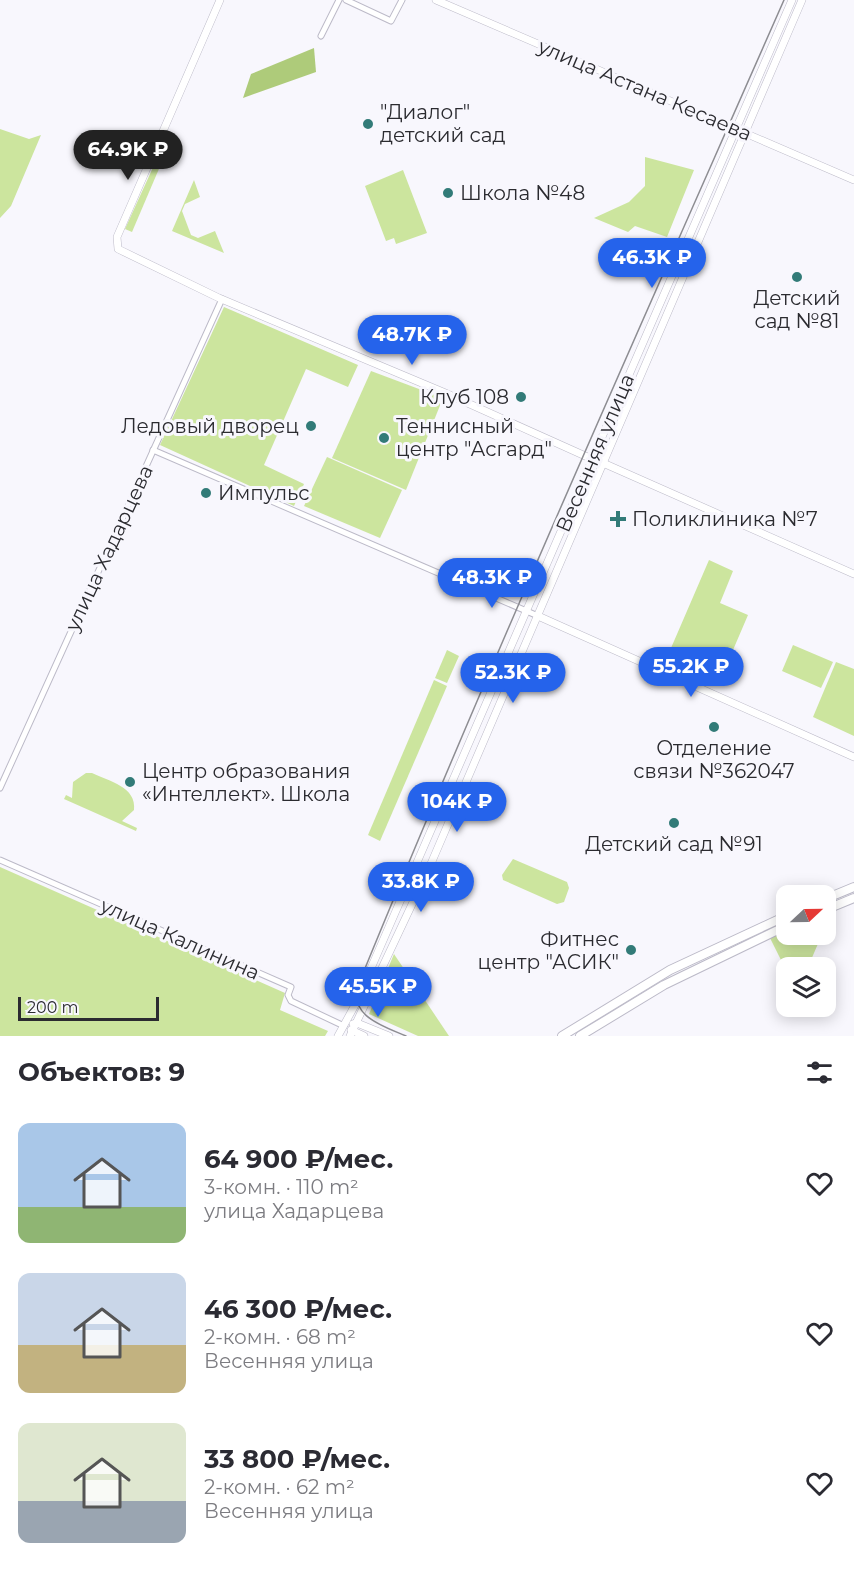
<!DOCTYPE html>
<html lang="ru">
<head>
<meta charset="utf-8">
<style>
  body { margin:0; font-family:Montserrat,sans-serif; background:#f2f2f3; color:#2b2b33; height:100vh; display:flex; flex-direction:column; font-size:22px; white-space:nowrap }
  * { box-sizing:border-box; margin:0 }
  p { font-size:20px; color:#7c7c81 }
  .icon { flex:none; width:33px; height:33px; fill:none; stroke:currentColor; stroke-width:2; stroke-linecap:round; stroke-linejoin:round }
  .map { position:relative; height:1036px; overflow:hidden }
  .details { display:flex; flex-direction:column; background:#fff; flex:1 }
  .details>* { flex:none }
  .needle { width:39px; rotate:68deg }
  .controls { position:absolute; left:776px; top:885px; display:grid; gap:12px }
  .controls a { display:grid; place-items:center; width:60px; height:60px; border-radius:12px; background:#fff; box-shadow:0 3px 15px #0003; font-size:30px }
  .scale { position:absolute; left:18px; bottom:15px; width:141px; box-sizing:border-box; padding-left:6px; border:3px solid #2b2b30; border-top:0; font-size:16px; line-height:21px; white-space:nowrap; color:#2b2b30; -webkit-text-stroke:4px #f8f7fd; paint-order:stroke }
  .price { position:absolute; translate:-50% -51px; padding:0 14px; border-radius:21px; background:#2563eb; color:#fff; font-size:20px; line-height:39px; filter:drop-shadow(0 2px 3px #0008) }
  .price::after { content:''; position:absolute; left:50%; top:36px; width:18px; height:14px; margin-left:-9px; background:inherit; clip-path:polygon(0 0,100% 0,50% 100%) }
  .price.current { background:#222; color:#fff }
  ul { padding:0; list-style:none }
  li { display:flex; align-items:center; gap:18px; height:150px; padding:0 18px }
  li span { display:grid; place-items:center; flex:none; width:168px; height:120px; border-radius:12px; color:#555 }
  li>.icon { margin-inline-start:auto }
  span .icon { width:72px; height:72px; fill:#fffc; stroke-width:1 }
  li b { font-size:26px }
  h2 { display:flex; justify-content:space-between; align-items:center; height:72px; padding:0 18px; font-size:26px }
  .map>svg:first-child { display:block }
</style>
</head>
<body>
<div class="map">
<svg width="854" height="1036" viewBox="0 0 854 1036">
  <rect width="100%" height="100%" fill="#f8f7fd"/>
  <g fill="#cce59e">
    <polygon points="0,129 29,139 41,135 11,206 0,218"/>
    <polygon points="165,141 170,143 132,232 125,229"/>
    <polygon points="645,157 694,170 667,237 635,226 628,232 594,218 629,202 645,186"/>
    <polygon points="403,170 427,233 396,244 394,238 386,241 365,186"/>
    <polygon points="194,180 200,197 185,204 182,211 191,235 198,238 215,231 224,253 172,231"/>
    <polygon points="224,307 358,365 348,387 306,369 264,465 304,484 294,506 160,445"/>
    <polygon points="371,371 443,398 406,490 332,458"/>
    <polygon points="327,457 402,490 380,538 304,506"/>
    <polygon points="709,560 733,571 720,603 748,615 721,678 668,655"/>
    <polygon points="793,645 833,662 821,688 782,671"/>
    <polygon points="447,650 459,656 447,683 435,678"/>
    <polygon points="836,662 854,669 854,736 813,717"/>
    <polygon points="434,680 447,686 380,841 368,835"/>
    <path d="M 86,773 L 92,773 C 109,781 137,787 134,810 L 122,821 L 137,828 L 136,831 L 64,799 L 66,795 L 72,798 L 73,782 Z"/>
    <polygon points="513,859 567,882 569,888 564,902 557,904 503,880 502,875"/>
    <polygon points="0,867 285,993 280,1010 328,1031 325,1036 0,1036"/>
    <polygon points="786,932 786,934 818,935 820,939 808,967 786,968 786,970 770,938"/>
    <polygon points="394,954 449,1036 418,1036 369,1014"/>
  </g>
  <polygon fill="#aecb7a" points="314,48 316,72 243,98 251,74"/>
  <g fill="none" stroke-linecap="round" stroke-linejoin="round">
    <defs>
      <g id="minor">
        <polyline points="346,0 391,21 402,0"/>
        <polyline points="321,36 339,0"/>
        <polyline points="153,450 538,616"/>
        <polyline points="0,788 222,299"/>
        <polyline points="0,860 291,987 288,995 291,1001 344,1026"/>
      </g>
      <g id="tertiary">
        <polyline points="220,0 117,237 118,249 219,298 443,392 592,459"/>
        <polyline points="436,0 854,180"/>
        <polyline points="603,463 854,574"/>
        <polyline points="538,616 854,757"/>
        <polyline points="353,1024 357,1023 389,1036"/>
        <polyline points="351,1030 364,1036"/>
        <polyline points="338,1036 355,1005 792,0"/>
        <polyline points="350,1036 430,866 802,0"/>
      </g>
      <g id="trunk">
        <polyline points="825,899 854,887"/>
        <polyline points="825,910 854,898"/>
        <polyline points="562,1036 670,970 786,916"/>
        <polyline points="580,1036 664,985 786,926"/>
      </g>
    </defs>
    <use href="#minor" stroke="#bcbac8" stroke-width="7"/>
    <use href="#tertiary" stroke="#bcbac8" stroke-width="8"/>
    <use href="#trunk" stroke="#bcbac8" stroke-width="10"/>
    <use href="#minor" stroke="#fff" stroke-width="5"/>
    <use href="#tertiary" stroke="#fff" stroke-width="7"/>
    <use href="#trunk" stroke="#fff" stroke-width="8"/>
    <path stroke="#8d8d92" stroke-width="1.5" d="M 406,1036 C 383,1026 347,1016 359,983 C 494,653 640,327 784,0"/>
  </g>
  <g fill="#327b78" stroke="#f8f7fd" stroke-width="2">
    <circle cx="368" cy="124" r="6"/>
    <circle cx="448" cy="193" r="6"/>
    <circle cx="797" cy="277" r="6"/>
    <circle cx="521" cy="397" r="6"/>
    <circle cx="311" cy="426" r="6"/>
    <circle cx="384" cy="438" r="6"/>
    <circle cx="206" cy="493" r="6"/>
    <path d="M615 510h6v6h6v6h-6v6h-6v-6h-6v-6h6z"/>
    <circle cx="714" cy="727" r="6"/>
    <circle cx="130" cy="782" r="6"/>
    <circle cx="674" cy="823" r="6"/>
    <circle cx="631" cy="950" r="6"/>
  </g>
  <g text-anchor="middle" stroke-width="6" stroke-linejoin="round" paint-order="stroke">
    <g font-size="20" fill="#2b2b30" stroke="#f8f7fd">
      <text transform="translate(645 90) rotate(23)" y="7">улица Астана Кесаева</text>
      <text transform="translate(595 453) rotate(-67)" y="7">Весенняя улица</text>
      <text transform="translate(109 548) rotate(-65)" y="7">улица Хадарцева</text>
      <text transform="translate(180 939) rotate(24)" y="7">улица Калинина</text>
    </g>
    <g font-size="20" fill="#2b2b30" stroke="#f8f7fd" text-anchor="start">
      <text x="380" y="119">"Диалог"<tspan x="380" dy="23">детский сад</tspan></text>
      <text x="460" y="200">Школа №48</text>
      <text x="797" y="305" text-anchor="middle">Детский<tspan x="797" dy="23">сад №81</tspan></text>
      <text x="509" y="404" text-anchor="end">Клуб 108</text>
      <text x="299" y="433" text-anchor="end">Ледовый дворец</text>
      <text x="396" y="433">Теннисный<tspan x="396" dy="23">центр "Асгард"</tspan></text>
      <text x="218" y="500">Импульс</text>
      <text x="632" y="526">Поликлиника №7</text>
      <text x="714" y="755" text-anchor="middle">Отделение<tspan x="714" dy="23">связи №362047</tspan></text>
      <text x="142" y="778">Центр образования<tspan x="142" dy="23">«Интеллект». Школа</tspan></text>
      <text x="674" y="851" text-anchor="middle">Детский сад №91</text>
      <text x="619" y="946" text-anchor="end">Фитнес<tspan x="619" dy="23">центр "АСИК"</tspan></text>
    </g>
  </g>
</svg>
<div class="controls">
<a><svg class="needle" viewBox="-14 -14 28 28"><path d="M0-13l5 13h-10z" fill="#e53935"/><path d="M0 13l5-13h-10z" fill="#7c7c81"/></svg></a>
<a><svg class="icon" aria-label="layers" viewBox="0 0 24 24"><path d="M12 4l9 5-9 5-9-5zM3 14l9 5 9-5"/></svg></a>
</div>
<div class="scale">200 m</div>
<b class="price current" style="left:128px;top:181px">64.9K ₽</b>
<b class="price" style="left:652px;top:289px">46.3K ₽</b>
<b class="price" style="left:412px;top:366px">48.7K ₽</b>
<b class="price" style="left:492px;top:609px">48.3K ₽</b>
<b class="price" style="left:691px;top:698px">55.2K ₽</b>
<b class="price" style="left:513px;top:704px">52.3K ₽</b>
<b class="price" style="left:457px;top:833px">104K ₽</b>
<b class="price" style="left:421px;top:913px">33.8K ₽</b>
<b class="price" style="left:378px;top:1018px">45.5K ₽</b>
</div>
<section class="details">
<h2>Объектов: 9<svg class="icon" aria-label="filters" viewBox="0 0 24 24"><path d="M4 7h16M4 17h16"/><circle cx="9" cy="7" r="2"/><circle cx="15" cy="17" r="2"/></svg></h2>
<ul>
<li><span style="background:linear-gradient(#a9c7e8 70%,#8fb573 0)"><svg class="icon" aria-label="home" viewBox="0 0 24 24"><path d="M3 11l9-7 9 7M6 9v11h12V9"/></svg></span><div><b>64 900 ₽/мес.</b><p>3-комн. · 110 m²</p><p>улица Хадарцева</p></div><svg class="icon" aria-label="heart" viewBox="0 0 24 24"><path d="M12 20l-8-8c-3-5 5-10 8-4 3-6 11-1 8 4z"/></svg></li>
<li><span style="background:linear-gradient(#c9d6e8 60%,#c2b280 0)"><svg class="icon" aria-label="home" viewBox="0 0 24 24"><path d="M3 11l9-7 9 7M6 9v11h12V9"/></svg></span><div><b>46 300 ₽/мес.</b><p>2-комн. · 68 m²</p><p>Весенняя улица</p></div><svg class="icon" aria-label="heart" viewBox="0 0 24 24"><path d="M12 20l-8-8c-3-5 5-10 8-4 3-6 11-1 8 4z"/></svg></li>
<li><span style="background:linear-gradient(#dfe7d0 65%,#9aa5b1 0)"><svg class="icon" aria-label="home" viewBox="0 0 24 24"><path d="M3 11l9-7 9 7M6 9v11h12V9"/></svg></span><div><b>33 800 ₽/мес.</b><p>2-комн. · 62 m²</p><p>Весенняя улица</p></div><svg class="icon" aria-label="heart" viewBox="0 0 24 24"><path d="M12 20l-8-8c-3-5 5-10 8-4 3-6 11-1 8 4z"/></svg></li>
</ul>
</section>
</body>
</html>
